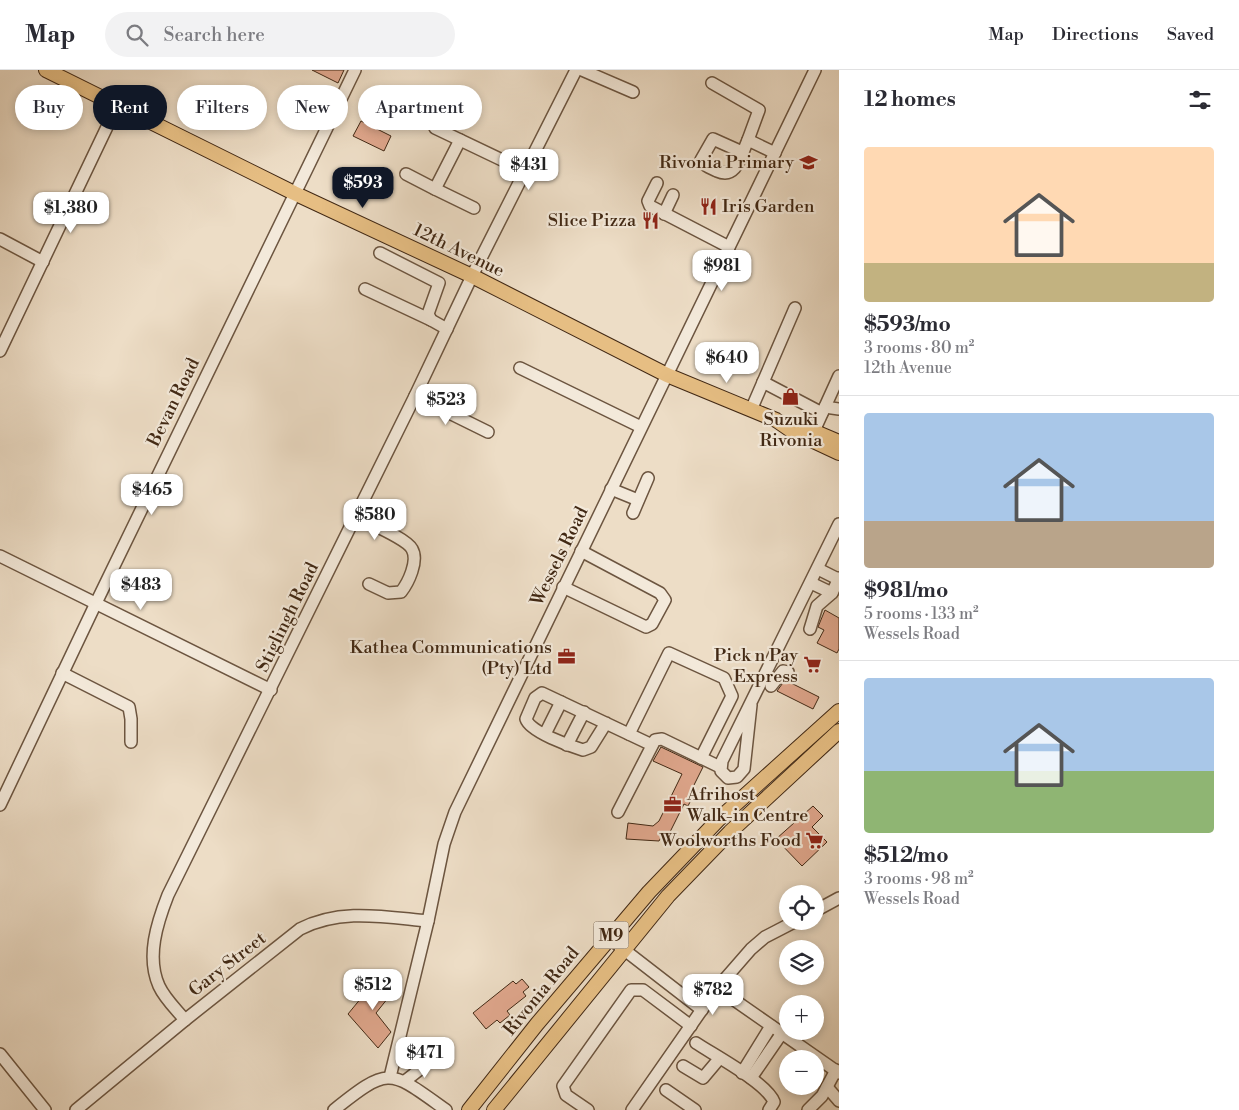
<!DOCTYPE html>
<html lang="en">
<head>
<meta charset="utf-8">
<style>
  body { margin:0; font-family:"Libre Bodoni",serif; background:#f2f2f3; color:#2b2b33; height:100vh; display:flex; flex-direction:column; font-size:19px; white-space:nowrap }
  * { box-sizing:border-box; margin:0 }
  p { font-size:16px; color:#7c7c81 }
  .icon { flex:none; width:28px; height:28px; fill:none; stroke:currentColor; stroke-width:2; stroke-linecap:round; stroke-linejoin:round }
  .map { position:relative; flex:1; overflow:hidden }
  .panel { display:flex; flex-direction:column; background:#fff; width:400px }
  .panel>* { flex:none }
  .banner { position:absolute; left:15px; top:15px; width:475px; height:45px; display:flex; gap:10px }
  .tools { position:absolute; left:779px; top:815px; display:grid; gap:10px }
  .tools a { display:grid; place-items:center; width:45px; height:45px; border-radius:50%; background:#fff; box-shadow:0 2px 8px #0003; font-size:25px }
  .price { position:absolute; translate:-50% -42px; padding:0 11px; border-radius:10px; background:#fff; color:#222; font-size:16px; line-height:32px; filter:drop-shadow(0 1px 2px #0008) }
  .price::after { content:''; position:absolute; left:50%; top:30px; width:15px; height:11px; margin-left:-8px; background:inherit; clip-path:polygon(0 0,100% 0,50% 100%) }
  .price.selected { background:#111827; color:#fff }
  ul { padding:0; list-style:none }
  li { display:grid; align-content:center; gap:10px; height:265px; padding:0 25px }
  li+li { border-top:1px solid #e1e1e2 }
  li span { display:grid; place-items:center; height:155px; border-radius:5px; color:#555 }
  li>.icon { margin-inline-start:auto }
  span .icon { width:90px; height:90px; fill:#fffc; stroke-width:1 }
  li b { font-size:21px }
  h2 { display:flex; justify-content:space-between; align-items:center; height:60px; padding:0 25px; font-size:21px }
  .pill { padding:0 18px; border-radius:22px; background:#fff; box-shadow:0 2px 8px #0003; font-size:18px; line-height:45px }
  .pill.selected { background:#111827; color:#fff }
  header { display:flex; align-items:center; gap:30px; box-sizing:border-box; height:70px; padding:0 25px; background:#fff; border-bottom:1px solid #e1e1e2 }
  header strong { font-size:24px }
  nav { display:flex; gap:28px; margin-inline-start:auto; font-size:18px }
  .search { width:350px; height:45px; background:#f2f2f3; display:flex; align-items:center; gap:12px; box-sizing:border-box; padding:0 18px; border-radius:28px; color:#7c7c81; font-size:19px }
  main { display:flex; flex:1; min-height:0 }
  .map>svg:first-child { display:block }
</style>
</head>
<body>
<header>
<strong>Map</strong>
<div class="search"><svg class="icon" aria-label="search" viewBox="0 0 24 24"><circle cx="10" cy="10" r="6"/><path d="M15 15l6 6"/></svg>Search here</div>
<nav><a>Map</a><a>Directions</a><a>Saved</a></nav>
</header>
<main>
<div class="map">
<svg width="839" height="1040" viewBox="0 0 839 1040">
  <rect width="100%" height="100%" fill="#edddc6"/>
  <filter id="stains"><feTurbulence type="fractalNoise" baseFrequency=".004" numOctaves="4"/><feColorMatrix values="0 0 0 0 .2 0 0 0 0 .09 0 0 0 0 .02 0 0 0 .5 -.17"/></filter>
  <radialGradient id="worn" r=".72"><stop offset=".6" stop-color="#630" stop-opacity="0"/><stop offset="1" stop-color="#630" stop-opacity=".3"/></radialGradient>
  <g fill="#e0a78d" stroke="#412814">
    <polygon points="312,0 344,0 338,13"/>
    <polygon points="361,51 391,66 384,81 353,66"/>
    <polygon points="825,540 839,548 839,579 837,583 817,573 824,560 818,557"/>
    <polygon points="785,610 819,627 813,639 777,621"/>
    <polygon points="661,677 703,697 689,725 693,726 688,736 684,734 669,764 663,764 659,771 626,769 628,753 653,756 659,751 682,704 653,691"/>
    <polygon points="813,736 823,746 812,757 827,772 802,796 776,769"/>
    <polygon points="380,905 396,918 376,943 391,962 378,978 348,944"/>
    <polygon points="522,909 529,917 523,922 526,926 507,941 510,945 500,953 497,950 486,959 473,943 513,911 516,914"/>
  </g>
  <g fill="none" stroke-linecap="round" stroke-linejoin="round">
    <defs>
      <g id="minor">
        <polyline points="582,0 633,22"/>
        <polyline points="712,13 759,40 748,70"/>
        <polyline points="435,58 525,101"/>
        <path d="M 742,82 L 713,69 L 701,90 C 704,96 711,98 717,101 C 737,110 741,85 748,70 L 775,83"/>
        <polyline points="406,104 435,119 460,70"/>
        <polyline points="657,113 648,131 650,136 729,177"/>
        <polyline points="435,119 474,138"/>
        <polyline points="664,144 673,125"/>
        <polyline points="0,169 43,192"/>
        <polyline points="380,183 439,213 428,244 431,250 447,259"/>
        <polyline points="365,219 431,250"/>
        <polyline points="0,281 117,36"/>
        <polyline points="520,298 641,357"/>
        <polyline points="763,312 822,343"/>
        <polyline points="415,326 488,362"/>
        <polyline points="825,337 839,339"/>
        <polyline points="751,340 795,238"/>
        <polyline points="814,361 839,306"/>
        <polyline points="611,419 638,430"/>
        <polyline points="633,443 648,408"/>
        <path d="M 355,446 C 368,453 406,468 412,479 C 419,491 408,513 401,522 L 388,523 L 369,514"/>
        <polyline points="0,486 271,620"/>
        <polyline points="818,499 838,509"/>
        <polyline points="811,513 832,523"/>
        <polyline points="563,517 646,557 652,554 665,530 660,523 581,481"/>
        <polyline points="810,559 817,536 832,523 839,508"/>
        <polyline points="62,603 129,637 131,649 131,672"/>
        <polyline points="771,616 783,601 788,602"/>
        <polyline points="751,635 744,699 737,707 728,708 721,701 722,691 839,454"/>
        <path d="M 606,653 L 591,677 L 583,680 C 570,676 530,662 526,649 L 535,628 L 542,623 L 652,675"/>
        <polyline points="545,664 561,632"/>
        <polyline points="629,664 669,583 724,608 732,626 701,688"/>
        <polyline points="567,675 584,642"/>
        <polyline points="0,735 96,533 355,0"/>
        <polyline points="618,742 655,670 662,669 720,697"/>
        <polyline points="815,841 839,828"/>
        <polyline points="609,868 702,940"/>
        <polyline points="717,918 839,1003"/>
        <path d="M 185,950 C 176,939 165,929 159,916 C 146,887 157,853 168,825 L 415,326 L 472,206 L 576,0"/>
        <path d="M 696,973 C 714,985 767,1013 774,1032 L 769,1040"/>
        <polyline points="0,984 45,1040"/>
        <polyline points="683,996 703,1008 719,989"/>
        <polyline points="742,1003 771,956"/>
        <polyline points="390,1007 428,851 444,774 455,742 815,0"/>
        <polyline points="751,1008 782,963"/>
        <polyline points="405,1011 423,997"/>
        <polyline points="827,1017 839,1031"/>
        <polyline points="666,1020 695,1040"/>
        <path d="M 76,1040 L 185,950 L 300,859 C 341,838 384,847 428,851"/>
        <path d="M 334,1040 C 390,995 390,1000 446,1040"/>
        <polyline points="588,1040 566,1025 563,1016 631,920 643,920 691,956"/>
        <polyline points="632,1040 717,918 751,879 765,867 796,851"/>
        <polyline points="808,1040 822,1026 836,1000"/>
      </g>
      <g id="major">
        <polyline points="46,0 294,123 472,206 667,305 776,350 792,361 839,383"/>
        <polyline points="799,355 839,372"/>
        <polyline points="469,1040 537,954 649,822 719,749 839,641"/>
        <polyline points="494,1040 668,826 730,762 839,661"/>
      </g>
    </defs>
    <use href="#minor" stroke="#6c5540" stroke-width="14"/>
    <use href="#major" stroke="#412814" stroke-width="16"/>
    <use href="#minor" stroke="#f3e9da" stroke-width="11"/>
    <use href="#major" stroke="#e6be83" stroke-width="14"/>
  </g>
  <defs>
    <symbol id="school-bare" viewBox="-9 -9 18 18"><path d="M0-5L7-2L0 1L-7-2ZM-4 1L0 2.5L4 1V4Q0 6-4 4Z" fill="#8f2418" stroke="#f3e9da" stroke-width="2.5" paint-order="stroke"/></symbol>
    <symbol id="restaurant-bare" viewBox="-9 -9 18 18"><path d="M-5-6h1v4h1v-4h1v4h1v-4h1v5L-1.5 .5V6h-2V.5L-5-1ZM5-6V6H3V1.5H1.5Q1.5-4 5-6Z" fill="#8f2418" stroke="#f3e9da" stroke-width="2.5" paint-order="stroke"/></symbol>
    <symbol id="shop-bare" viewBox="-9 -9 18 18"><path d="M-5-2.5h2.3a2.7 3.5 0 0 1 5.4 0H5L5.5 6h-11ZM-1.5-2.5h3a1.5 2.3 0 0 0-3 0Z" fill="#8f2418" stroke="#f3e9da" stroke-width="2.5" paint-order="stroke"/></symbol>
    <symbol id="office-bare" viewBox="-9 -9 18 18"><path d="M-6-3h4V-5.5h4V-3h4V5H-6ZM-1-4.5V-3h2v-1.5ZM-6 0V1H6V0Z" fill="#8f2418" stroke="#f3e9da" stroke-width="2.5" paint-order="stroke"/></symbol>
    <symbol id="supermarket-bare" viewBox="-9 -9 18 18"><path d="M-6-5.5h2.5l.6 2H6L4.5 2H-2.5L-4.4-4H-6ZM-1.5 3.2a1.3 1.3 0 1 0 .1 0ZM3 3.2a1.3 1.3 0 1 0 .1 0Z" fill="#8f2418" stroke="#f3e9da" stroke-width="2.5" paint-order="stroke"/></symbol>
  </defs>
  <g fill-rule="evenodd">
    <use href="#school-bare" x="796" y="80" width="25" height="25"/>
    <use href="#restaurant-bare" x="696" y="124" width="25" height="25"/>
    <use href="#restaurant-bare" x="638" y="138" width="25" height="25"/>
    <use href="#shop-bare" x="778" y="314" width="25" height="25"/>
    <use href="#office-bare" x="554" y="574" width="25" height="25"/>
    <use href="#supermarket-bare" x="800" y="582" width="25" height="25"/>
    <use href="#office-bare" x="660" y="722" width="25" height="25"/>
    <use href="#supermarket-bare" x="802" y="758" width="25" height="25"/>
  </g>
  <g text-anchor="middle" stroke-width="4.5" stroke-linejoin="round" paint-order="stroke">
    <rect fill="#f3e9da" stroke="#76624f" stroke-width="1" x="593.5" y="851.5" width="35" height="27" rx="4"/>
    <g font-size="16" font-weight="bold" fill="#412814">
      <text x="611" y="871">M9</text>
    </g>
    <g font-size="18" fill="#412814" stroke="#f3e9da" text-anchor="end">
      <text x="794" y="98">Rivonia Primary</text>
      <text x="722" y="142" text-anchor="start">Iris Garden</text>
      <text x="636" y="156">Slice Pizza</text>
      <text x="791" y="355" text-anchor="middle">Suzuki<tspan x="791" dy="21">Rivonia</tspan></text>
      <text x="552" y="583">Kathea Communications<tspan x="552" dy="21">(Pty) Ltd</tspan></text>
      <text x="798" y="591">Pick n Pay<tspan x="798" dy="21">Express</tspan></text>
      <text x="687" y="730" text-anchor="start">Afrihost<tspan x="687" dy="21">Walk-in Centre</tspan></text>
      <text x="801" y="776">Woolworths Food</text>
    </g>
    <g font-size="18" fill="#412814" stroke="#f3e9da">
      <text transform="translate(459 180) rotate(26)" y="6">12th Avenue</text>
      <text transform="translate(173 332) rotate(-64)" y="6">Bevan Road</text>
      <text transform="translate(559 486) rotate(-64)" y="6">Wessels Road</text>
      <text transform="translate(287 547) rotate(-64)" y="6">Stiglingh Road</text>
      <text transform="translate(227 894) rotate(-38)" y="6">Gary Street</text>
      <text transform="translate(541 921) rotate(-51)" y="6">Rivonia Road</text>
    </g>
  </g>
  <rect width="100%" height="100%" filter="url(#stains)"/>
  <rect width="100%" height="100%" fill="url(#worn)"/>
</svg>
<div class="tools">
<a><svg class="icon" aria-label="locate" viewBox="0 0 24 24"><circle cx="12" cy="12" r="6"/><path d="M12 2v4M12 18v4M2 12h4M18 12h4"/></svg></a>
<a><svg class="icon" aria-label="layers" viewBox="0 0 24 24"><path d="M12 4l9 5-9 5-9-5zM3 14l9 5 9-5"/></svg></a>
<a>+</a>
<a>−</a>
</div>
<b class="price" style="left:529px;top:121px">$431</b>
<b class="price selected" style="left:363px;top:139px">$593</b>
<b class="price" style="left:71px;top:164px">$1,380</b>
<b class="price" style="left:722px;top:222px">$981</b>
<b class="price" style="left:727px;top:314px">$640</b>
<b class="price" style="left:446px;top:356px">$523</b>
<b class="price" style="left:152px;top:446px">$465</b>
<b class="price" style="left:375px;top:471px">$580</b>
<b class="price" style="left:141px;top:541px">$483</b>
<b class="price" style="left:373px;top:941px">$512</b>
<b class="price" style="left:713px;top:946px">$782</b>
<b class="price" style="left:425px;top:1009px">$471</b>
<div class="banner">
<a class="pill">Buy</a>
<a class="pill selected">Rent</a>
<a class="pill">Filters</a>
<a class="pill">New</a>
<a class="pill">Apartment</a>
</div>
</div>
<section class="panel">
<h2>12 homes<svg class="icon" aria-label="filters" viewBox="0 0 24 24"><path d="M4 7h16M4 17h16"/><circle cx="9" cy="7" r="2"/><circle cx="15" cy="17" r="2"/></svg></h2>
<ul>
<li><span style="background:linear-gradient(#ffd9b3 75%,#c2b280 0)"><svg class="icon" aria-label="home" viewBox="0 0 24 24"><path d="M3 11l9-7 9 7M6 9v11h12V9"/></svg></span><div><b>$593/mo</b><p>3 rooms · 80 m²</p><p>12th Avenue</p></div></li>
<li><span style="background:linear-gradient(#a9c7e8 70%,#b9a48a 0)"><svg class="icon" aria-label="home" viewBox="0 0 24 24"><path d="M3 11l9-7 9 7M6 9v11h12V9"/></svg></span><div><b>$981/mo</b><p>5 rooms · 133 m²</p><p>Wessels Road</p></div></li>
<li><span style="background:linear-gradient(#a9c7e8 60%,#8fb573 0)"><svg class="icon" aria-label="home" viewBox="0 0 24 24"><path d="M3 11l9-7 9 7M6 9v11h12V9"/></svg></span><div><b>$512/mo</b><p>3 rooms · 98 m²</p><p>Wessels Road</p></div></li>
</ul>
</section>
</main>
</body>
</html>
